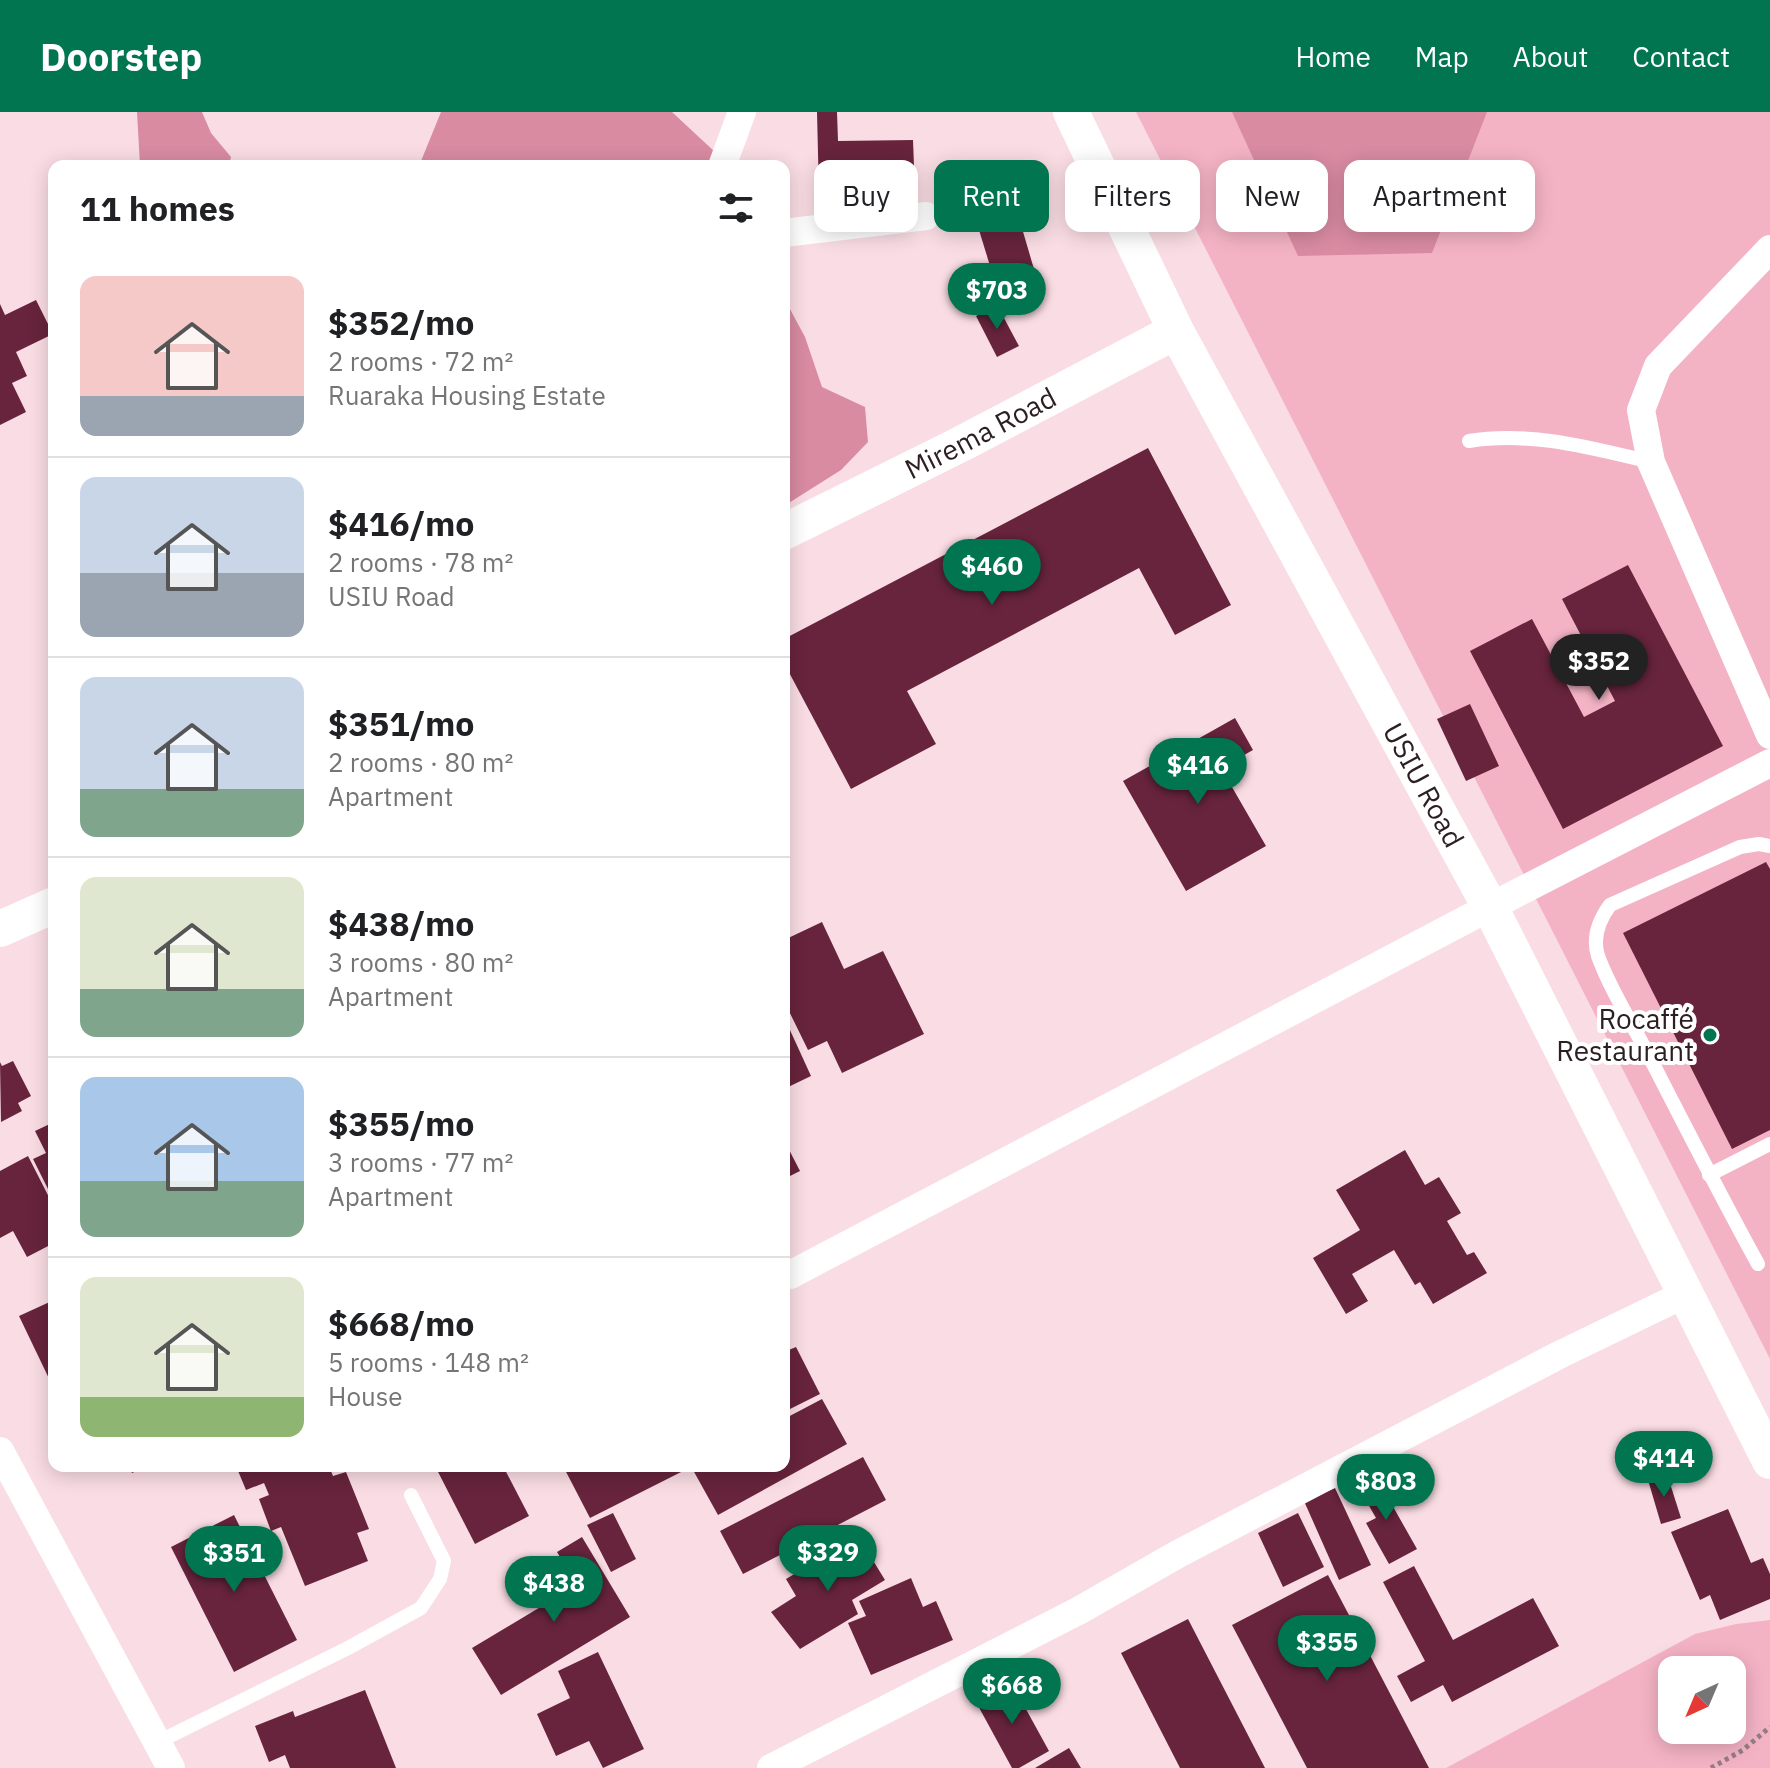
<!DOCTYPE html>
<html lang="en">
<head>
<meta charset="utf-8">
<style>
  body { margin:0; font-family:"IBM Plex Sans",sans-serif; background:#f6f6f6; color:#202124; height:100vh; display:flex; flex-direction:column; font-size:30px; white-space:nowrap }
  * { box-sizing:border-box; margin:0 }
  p { font-size:26px; color:#757577 }
  .icon { flex:none; width:44px; height:44px; fill:none; stroke:currentColor; stroke-width:2; stroke-linecap:round; stroke-linejoin:round }
  .map { position:relative; flex:1; overflow:hidden }
  .side { position:absolute; left:48px; top:48px; width:742px; height:1312px; display:flex; flex-direction:column; background:#fff; border-radius:16px; box-shadow:0 4px 20px #0003 }
  .side>* { flex:none }
  .top-card { position:absolute; left:814px; top:48px; width:760px; height:72px; display:flex; gap:16px }
  .needle { width:52px; rotate:224deg }
  .buttons { position:absolute; left:1658px; top:1544px; display:grid; gap:16px }
  .buttons a { display:grid; place-items:center; width:88px; height:88px; border-radius:16px; background:#fff; box-shadow:0 4px 20px #0003; font-size:40px }
  .price { position:absolute; translate:-50% -68px; padding:0 18px; border-radius:28px; background:#007550; color:#fff; font-size:26px; line-height:52px; filter:drop-shadow(0 2px 4px #0008) }
  .price::after { content:''; position:absolute; left:50%; top:48px; width:24px; height:18px; margin-left:-12px; background:inherit; clip-path:polygon(0 0,100% 0,50% 100%) }
  .price.active { background:#222; color:#fff }
  ul { padding:0; list-style:none }
  li { display:flex; align-items:center; gap:24px; height:200px; padding:0 32px }
  li+li { border-top:2px solid #e0e0e0 }
  li span { display:grid; place-items:center; flex:none; width:224px; height:160px; border-radius:16px; color:#555 }
  li>.icon { margin-inline-start:auto }
  span .icon { width:96px; height:96px; fill:#fffc; stroke-width:1 }
  li b { font-size:34px }
  h2 { display:flex; justify-content:space-between; align-items:center; height:96px; padding:0 32px; font-size:34px }
  .chip { padding:0 28px; border-radius:16px; background:#fff; box-shadow:0 4px 20px #0003; font-size:28px; line-height:72px }
  .chip.active { background:#007550; color:#fff }
  header { display:flex; align-items:center; gap:48px; box-sizing:border-box; height:112px; padding:0 40px; background:#007550; color:#fff }
  header strong { font-size:38px }
  nav { display:flex; gap:44px; margin-inline-start:auto; font-size:28px }
  .map>svg:first-child { display:block }
</style>
</head>
<body>
<header>
<strong>Doorstep</strong>
<nav><a>Home</a><a>Map</a><a>About</a><a>Contact</a></nav>
</header>
<div class="map">
<svg width="1770" height="1656" viewBox="0 0 1770 1656">
  <rect width="100%" height="100%" fill="#fadde4"/>
  <g fill="#f4b3c5" fill-rule="evenodd">
    <polygon points="1136,0 1770,0 1770,1247"/>
    <path d="M 1770,1508 L 1770,1656 L 1446,1656 L 1695,1522 L 1736,1512 ZM 1732,1558 L 1732,1618 L 1672,1618 L 1672,1558 Z"/>
  </g>
  <g fill="#d98ba2">
    <polygon points="137,0 202,0 211,21 231,45 229,54 140,54"/>
    <polygon points="441,0 672,0 730,54 415,54 421,49"/>
    <polygon points="1232,0 1487,0 1432,141 1298,144"/>
    <polygon points="784,186 805,225 822,275 865,295 868,330 841,358 784,394"/>
  </g>
  <g fill="#67243c">
    <polygon points="817,0 837,0 838,29 913,28 915,81 819,83"/>
    <polygon points="1019,106 1041,181 1002,193 979,118"/>
    <polygon points="36,188 53,222 16,240 27,264 12,271 26,300 0,313 0,192 5,203"/>
    <polygon points="997,193 1019,234 997,245 976,204"/>
    <polygon points="1148,336 1231,493 1175,523 1139,456 907,579 936,632 851,677 784,551 784,527"/>
    <polygon points="1628,453 1723,634 1563,717 1470,539 1532,507 1584,605 1615,589 1562,487"/>
    <polygon points="1470,592 1499,654 1466,669 1437,607"/>
    <polygon points="1235,606 1253,638 1221,656 1266,734 1186,779 1123,669"/>
    <polygon points="1766,750 1770,757 1770,1018 1732,1037 1623,821"/>
    <polygon points="822,810 844,857 883,839 924,922 842,961 827,929 808,938 784,889 784,828"/>
    <polygon points="784,905 811,964 784,977"/>
    <polygon points="13,949 31,984 18,991 22,999 1,1010 0,950 2,954"/>
    <polygon points="54,1010 54,1081 51,1083 33,1047 46,1041 35,1019"/>
    <polygon points="784,1028 800,1059 784,1067"/>
    <polygon points="1405,1038 1425,1073 1439,1065 1461,1101 1447,1109 1467,1143 1474,1140 1487,1161 1433,1192 1420,1170 1415,1173 1394,1138 1352,1162 1368,1189 1346,1202 1313,1146 1360,1118 1336,1078"/>
    <polygon points="28,1044 54,1095 54,1131 27,1145 13,1119 0,1126 0,1059"/>
    <polygon points="54,1188 54,1277 19,1204"/>
    <polygon points="796,1235 820,1282 784,1300 784,1240"/>
    <polygon points="822,1287 847,1332 718,1403 693,1358 700,1354 784,1354 784,1307"/>
    <polygon points="863,1345 886,1388 743,1462 720,1419"/>
    <polygon points="129,1354 147,1354 132,1361"/>
    <polygon points="236,1354 329,1354 333,1364 346,1360 369,1417 357,1421 368,1449 305,1474 281,1415 271,1419 259,1387 269,1383 264,1371 246,1378"/>
    <polygon points="435,1354 503,1354 529,1404 475,1432"/>
    <polygon points="563,1354 693,1354 590,1406"/>
    <polygon points="1374,1361 1417,1437 1389,1452 1366,1411 1376,1406 1356,1371"/>
    <polygon points="1667,1362 1681,1406 1661,1412 1648,1368"/>
    <polygon points="1335,1376 1371,1453 1339,1468 1304,1389"/>
    <polygon points="1728,1397 1751,1451 1763,1446 1770,1462 1770,1487 1720,1508 1710,1483 1700,1488 1671,1420"/>
    <polygon points="613,1401 636,1447 611,1460 587,1413"/>
    <polygon points="1298,1401 1324,1455 1283,1475 1258,1421"/>
    <polygon points="234,1403 297,1528 234,1560 171,1435"/>
    <polygon points="858,1424 885,1468 852,1488 858,1502 800,1537 771,1500 796,1484 786,1467"/>
    <polygon points="582,1425 630,1505 501,1583 472,1536 577,1473 557,1440"/>
    <polygon points="1414,1454 1453,1528 1533,1486 1559,1534 1452,1590 1443,1573 1411,1590 1397,1564 1425,1549 1383,1470"/>
    <polygon points="1328,1463 1429,1656 1307,1656 1232,1513"/>
    <polygon points="911,1466 923,1495 936,1489 953,1528 871,1563 848,1511 866,1504 859,1489"/>
    <polygon points="1188,1507 1265,1656 1180,1656 1121,1541"/>
    <polygon points="598,1540 644,1637 603,1656 589,1629 556,1644 537,1602 570,1586 558,1559"/>
    <polygon points="1011,1570 1049,1639 1019,1656 1012,1656 976,1590"/>
    <polygon points="365,1578 396,1656 290,1656 285,1643 269,1650 255,1614 293,1599 295,1605"/>
    <polygon points="1069,1636 1081,1656 1035,1656"/>
  </g>
  <g fill="none" stroke-linecap="round" stroke-linejoin="round">
    <polyline stroke="#937e83" stroke-width="5" stroke-dasharray="4 4" stroke-linecap="butt" points="1711,1656 1743,1638 1770,1615"/>
    <g stroke="#fff" stroke-width="14">
      <path d="M 1469,329 C 1531,319 1591,336 1651,350"/>
      <polyline points="1709,1063 1770,1032"/>
      <path d="M 1758,1152 C 1720,1083 1684,1012 1648,942 C 1631,910 1610,877 1598,844 C 1592,825 1599,808 1610,793 L 1740,735 L 1759,732 L 1770,734"/>
      <polyline points="158,1630 348,1536 421,1496 440,1467 444,1449 411,1383"/>
    </g>
    <g stroke="#fff" stroke-width="28">
      <polyline points="722,54 742,0"/>
      <polyline points="784,121 926,104"/>
      <polyline points="1770,137 1658,254 1641,298 1651,350 1770,623"/>
      <polyline points="790,1163 1490,795 1770,651"/>
      <polyline points="0,1339 171,1656"/>
      <polyline points="771,1656 1080,1498 1178,1442 1559,1243 1685,1182"/>
    </g>
    <g stroke="#fff" stroke-width="36">
      <path id="s1" d="M 1071,0 L 1176,219 L 1490,795 L 1770,1349"/>
      <path id="s2" d="M 784,420 L 961,332 L 1176,219"/>
      <polyline points="0,817 54,793"/>
    </g>
  </g>
  <circle fill="#007550" stroke="#fff" stroke-width="3" cx="1710" cy="923" r="8"/>
  <g text-anchor="middle" stroke-width="8" stroke-linejoin="round" paint-order="stroke">
    <g font-size="28" fill="#2c1f22" stroke="#fff">
      <text dy="10" stroke="none"><textPath href="#s2" startOffset="220">Mirema Road</textPath></text>
      <text dy="10" stroke="none"><textPath href="#s1" startOffset="760">USIU Road</textPath></text>
    </g>
    <g font-size="28" fill="#2c1f22" stroke="#fff" text-anchor="end">
      <text x="1694" y="917">Rocaffé<tspan x="1694" dy="32">Restaurant</tspan></text>
    </g>
  </g>
</svg>
<div class="buttons">
<a><svg class="needle" viewBox="-14 -14 28 28"><path d="M0-13l5 13h-10z" fill="#e53935"/><path d="M0 13l5-13h-10z" fill="#757577"/></svg></a>
</div>
<b class="price" style="left:997px;top:219px">$703</b>
<b class="price" style="left:992px;top:495px">$460</b>
<b class="price active" style="left:1599px;top:590px">$352</b>
<b class="price" style="left:1198px;top:694px">$416</b>
<b class="price" style="left:1664px;top:1387px">$414</b>
<b class="price" style="left:1386px;top:1410px">$803</b>
<b class="price" style="left:828px;top:1481px">$329</b>
<b class="price" style="left:234px;top:1482px">$351</b>
<b class="price" style="left:554px;top:1512px">$438</b>
<b class="price" style="left:1327px;top:1571px">$355</b>
<b class="price" style="left:1012px;top:1614px">$668</b>
<div class="top-card">
<a class="chip">Buy</a>
<a class="chip active">Rent</a>
<a class="chip">Filters</a>
<a class="chip">New</a>
<a class="chip">Apartment</a>
</div>
<section class="side">
<h2>11 homes<svg class="icon" aria-label="filters" viewBox="0 0 24 24"><path d="M4 7h16M4 17h16"/><circle cx="9" cy="7" r="2"/><circle cx="15" cy="17" r="2"/></svg></h2>
<ul>
<li><span style="background:linear-gradient(#f6c9c9 75%,#9aa5b1 0)"><svg class="icon" aria-label="home" viewBox="0 0 24 24"><path d="M3 11l9-7 9 7M6 9v11h12V9"/></svg></span><div><b>$352/mo</b><p>2 rooms · 72 m²</p><p>Ruaraka Housing Estate</p></div></li>
<li><span style="background:linear-gradient(#c9d6e8 60%,#9aa5b1 0)"><svg class="icon" aria-label="home" viewBox="0 0 24 24"><path d="M3 11l9-7 9 7M6 9v11h12V9"/></svg></span><div><b>$416/mo</b><p>2 rooms · 78 m²</p><p>USIU Road</p></div></li>
<li><span style="background:linear-gradient(#c9d6e8 70%,#7fa58c 0)"><svg class="icon" aria-label="home" viewBox="0 0 24 24"><path d="M3 11l9-7 9 7M6 9v11h12V9"/></svg></span><div><b>$351/mo</b><p>2 rooms · 80 m²</p><p>Apartment</p></div></li>
<li><span style="background:linear-gradient(#dfe7d0 70%,#7fa58c 0)"><svg class="icon" aria-label="home" viewBox="0 0 24 24"><path d="M3 11l9-7 9 7M6 9v11h12V9"/></svg></span><div><b>$438/mo</b><p>3 rooms · 80 m²</p><p>Apartment</p></div></li>
<li><span style="background:linear-gradient(#a9c7e8 65%,#7fa58c 0)"><svg class="icon" aria-label="home" viewBox="0 0 24 24"><path d="M3 11l9-7 9 7M6 9v11h12V9"/></svg></span><div><b>$355/mo</b><p>3 rooms · 77 m²</p><p>Apartment</p></div></li>
<li><span style="background:linear-gradient(#dfe7d0 75%,#8fb573 0)"><svg class="icon" aria-label="home" viewBox="0 0 24 24"><path d="M3 11l9-7 9 7M6 9v11h12V9"/></svg></span><div><b>$668/mo</b><p>5 rooms · 148 m²</p><p>House</p></div></li>
</ul>
</section>
</div>
</body>
</html>
